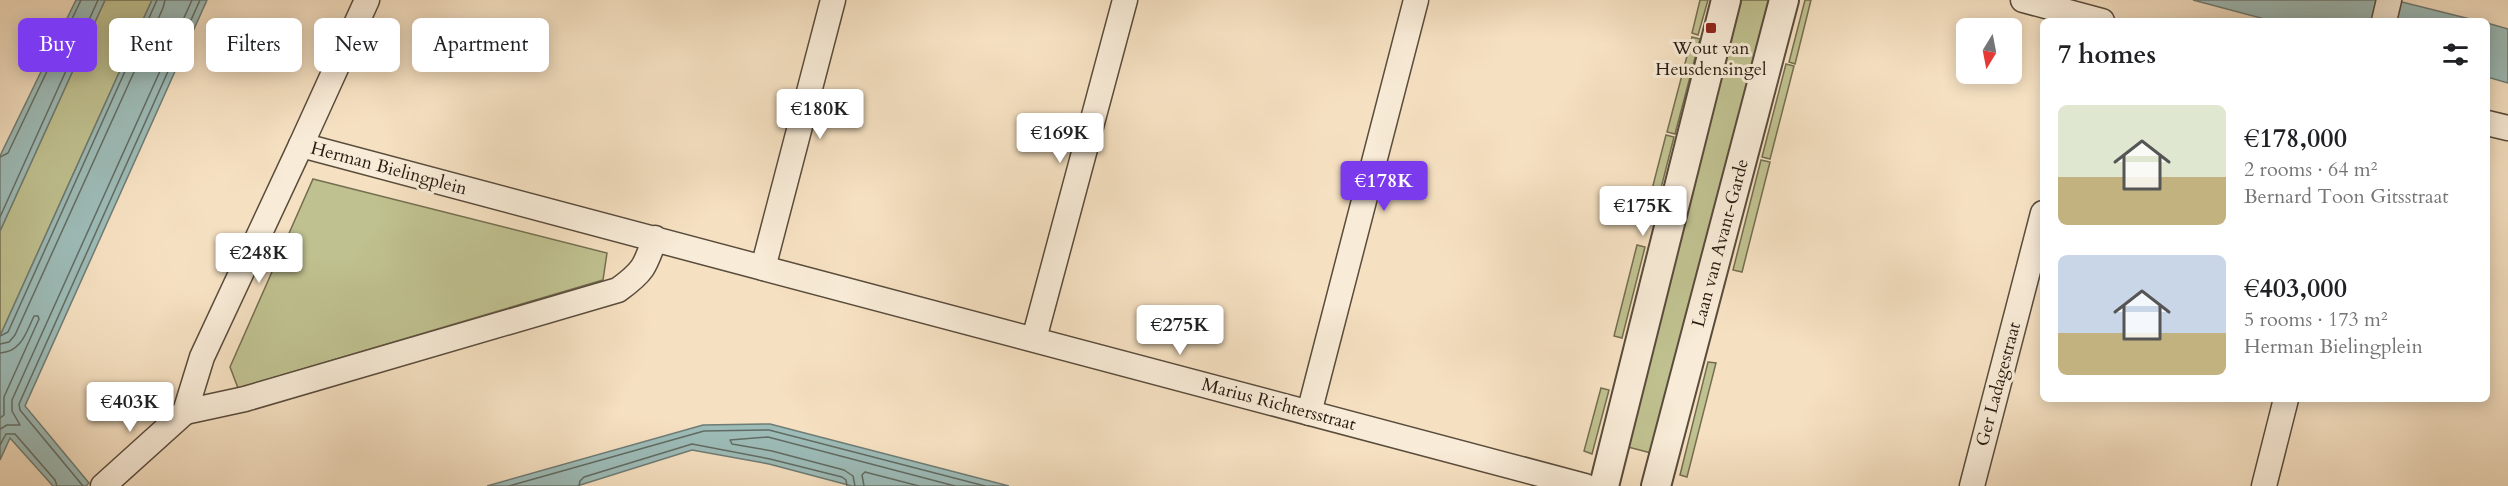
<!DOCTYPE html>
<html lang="en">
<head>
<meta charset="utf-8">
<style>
  body { margin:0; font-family:Cardo,serif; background:#f2f2f2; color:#202124; height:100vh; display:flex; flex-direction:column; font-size:22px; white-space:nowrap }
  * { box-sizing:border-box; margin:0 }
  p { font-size:20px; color:#757577 }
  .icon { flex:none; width:33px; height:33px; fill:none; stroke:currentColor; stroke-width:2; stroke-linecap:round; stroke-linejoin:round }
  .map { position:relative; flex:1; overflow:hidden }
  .panel { position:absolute; left:2040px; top:18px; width:450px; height:384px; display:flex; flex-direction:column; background:#fff; border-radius:9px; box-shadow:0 3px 15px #0003 }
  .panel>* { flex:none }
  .hud { position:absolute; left:18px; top:18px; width:570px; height:54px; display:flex; gap:12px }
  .needle { width:39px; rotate:190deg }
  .fabs { position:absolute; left:1956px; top:18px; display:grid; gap:12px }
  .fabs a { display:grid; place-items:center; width:66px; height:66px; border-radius:9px; background:#fff; box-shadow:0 3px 15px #0003; font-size:30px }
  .price { position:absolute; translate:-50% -51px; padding:0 14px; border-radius:6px; background:#fff; color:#222; font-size:20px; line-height:39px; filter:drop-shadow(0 2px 3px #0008) }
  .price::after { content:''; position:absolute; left:50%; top:36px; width:18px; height:14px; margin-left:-9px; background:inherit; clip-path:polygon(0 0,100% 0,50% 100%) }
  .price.active { background:#7c3aed; color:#fff }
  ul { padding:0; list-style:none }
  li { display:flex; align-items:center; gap:18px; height:150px; padding:0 18px }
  li span { display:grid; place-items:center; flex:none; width:168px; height:120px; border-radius:9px; color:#555 }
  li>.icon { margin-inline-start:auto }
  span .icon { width:72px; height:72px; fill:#fffc; stroke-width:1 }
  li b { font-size:26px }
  h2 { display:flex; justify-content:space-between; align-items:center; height:72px; padding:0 18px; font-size:26px }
  .pill { padding:0 21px; border-radius:9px; background:#fff; box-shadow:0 3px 15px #0003; font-size:21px; line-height:54px }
  .pill.active { background:#7c3aed; color:#fff }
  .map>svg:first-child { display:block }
</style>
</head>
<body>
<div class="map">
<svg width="2508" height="486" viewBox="0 0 2508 486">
  <rect width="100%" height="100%" fill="#f5e0c1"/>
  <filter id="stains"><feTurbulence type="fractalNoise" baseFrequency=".00333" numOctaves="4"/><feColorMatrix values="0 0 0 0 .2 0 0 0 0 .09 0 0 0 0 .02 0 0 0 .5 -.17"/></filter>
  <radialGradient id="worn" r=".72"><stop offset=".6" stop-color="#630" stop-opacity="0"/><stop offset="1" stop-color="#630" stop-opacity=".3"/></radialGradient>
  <g fill="#c0c190" stroke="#746e50" stroke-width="1.5">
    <polygon points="105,0 152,0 0,336 0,231"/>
    <polygon points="1700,0 1708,0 1698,35 1692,33"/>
    <polygon points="1740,0 1773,0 1655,454 1624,446"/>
    <polygon points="1805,0 1811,0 1795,64 1789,62"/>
    <polygon points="1692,37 1700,39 1675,134 1667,132"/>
    <polygon points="1786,64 1794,66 1770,159 1762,157"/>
    <polygon points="1666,135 1674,137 1657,204 1649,201"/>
    <polygon points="1761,160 1770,162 1742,272 1733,270"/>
    <polygon points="313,179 607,253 603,280 238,388 230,367"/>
    <polygon points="1637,245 1645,247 1622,338 1614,336"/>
    <polygon points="1708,362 1716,363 1687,477 1680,475"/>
    <polygon points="1601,388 1609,390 1592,454 1584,451"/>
  </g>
  <g fill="#9dbcb8" stroke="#6e7c75" stroke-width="1.5">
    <polygon points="76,0 105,0 0,231 0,156"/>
    <polygon points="152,0 207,0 25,406 89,483 86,486 53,486 10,438 0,460 0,336"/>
    <polygon points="2193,0 2394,0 2478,21 2272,21"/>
    <polygon points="2487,23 2508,29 2508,83 2487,77"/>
    <polygon points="770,424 1009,486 852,486 769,464 692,450 577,486 487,486 703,425"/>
  </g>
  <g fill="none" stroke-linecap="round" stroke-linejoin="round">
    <g stroke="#626c64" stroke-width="1.5">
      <polyline points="0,157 8,153 81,0"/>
      <polyline points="0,217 98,0"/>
      <polyline points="0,336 8,332 157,0"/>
      <polyline points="0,344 9,342 15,335 163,8 165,0"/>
      <path d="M 0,353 C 21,352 26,333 34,316 L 38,316 L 39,319 L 4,397 L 4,415 L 0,418"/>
      <polyline points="0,429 7,425 20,425 12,411 12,400 192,0"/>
      <polyline points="0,445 6,434 15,434 55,480 57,486"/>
      <polyline points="83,486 20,410 19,404 200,0"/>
      <polyline points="509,486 704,431 769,430 985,486"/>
      <polyline points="579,486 580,481 584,477 692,444 770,459 842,477 846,480 847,486"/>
      <polyline points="855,486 853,476 844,470 772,451 732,444 730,440 768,437 955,486"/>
      <polyline points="864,486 862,475 865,472 919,486"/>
    </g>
    <defs>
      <g id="minor">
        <polyline points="2023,0 2102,21"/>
        <polyline points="2384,21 2389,0"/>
        <polyline points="2487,123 2508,128"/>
        <polyline points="301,145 367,0"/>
        <path d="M 655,238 C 645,267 643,272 618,290 L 245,399 L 185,412 L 202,357 L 301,145 L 763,268 L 1585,486"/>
        <polyline points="763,268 833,0"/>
        <polyline points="1034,339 1125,0"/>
        <polyline points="1309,413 1416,0"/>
        <polyline points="103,486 185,412"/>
        <polyline points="1972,486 2043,213"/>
        <polyline points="2264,486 2286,399"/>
      </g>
      <g id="tertiary">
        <polyline points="1604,486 1726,0"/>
        <polyline points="1656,486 1784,0"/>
      </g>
    </defs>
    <use href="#minor" stroke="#5a4c3c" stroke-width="27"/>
    <use href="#tertiary" stroke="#5a4c3c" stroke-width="32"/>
    <use href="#minor" stroke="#f8ebd7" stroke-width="24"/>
    <use href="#tertiary" stroke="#f8ebd7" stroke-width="28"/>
  </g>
  <rect fill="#8f2418" stroke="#f8ebd7" stroke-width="2" x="1705" y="22" width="12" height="12" rx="3"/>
  <g text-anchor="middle" stroke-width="6" stroke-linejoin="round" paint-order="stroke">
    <g font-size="18" fill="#271b10" stroke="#f8ebd7">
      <text x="1711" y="54">Wout van<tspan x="1711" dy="21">Heusdensingel</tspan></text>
    </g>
    <g font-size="18" fill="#271b10" stroke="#f8ebd7">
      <text transform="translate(389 168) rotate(15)" y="6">Herman Bielingplein</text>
      <text transform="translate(1720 243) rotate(-75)" y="6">Laan van Avant-Garde</text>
      <text transform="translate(1998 384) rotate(-75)" y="6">Ger Ladagestraat</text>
      <text transform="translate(1279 404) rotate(15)" y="6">Marius Richtersstraat</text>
    </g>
  </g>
  <rect width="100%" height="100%" filter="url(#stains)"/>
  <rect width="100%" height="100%" fill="url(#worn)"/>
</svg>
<div class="fabs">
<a><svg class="needle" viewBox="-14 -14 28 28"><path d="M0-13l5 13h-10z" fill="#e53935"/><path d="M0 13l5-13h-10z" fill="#757577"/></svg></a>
</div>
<b class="price" style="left:820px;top:140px">€180K</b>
<b class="price" style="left:1060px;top:164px">€169K</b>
<b class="price active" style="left:1384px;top:212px">€178K</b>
<b class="price" style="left:1643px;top:237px">€175K</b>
<b class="price" style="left:259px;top:284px">€248K</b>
<b class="price" style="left:1180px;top:356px">€275K</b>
<b class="price" style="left:130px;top:433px">€403K</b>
<div class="hud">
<a class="pill active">Buy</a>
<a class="pill">Rent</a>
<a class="pill">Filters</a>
<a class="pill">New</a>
<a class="pill">Apartment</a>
</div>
<section class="panel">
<h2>7 homes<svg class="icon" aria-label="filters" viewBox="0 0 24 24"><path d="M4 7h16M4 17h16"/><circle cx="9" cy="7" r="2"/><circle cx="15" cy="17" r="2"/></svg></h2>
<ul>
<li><span style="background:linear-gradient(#dfe7d0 60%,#c2b280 0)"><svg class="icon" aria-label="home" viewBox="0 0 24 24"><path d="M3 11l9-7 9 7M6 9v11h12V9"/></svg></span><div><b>€178,000</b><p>2 rooms · 64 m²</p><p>Bernard Toon Gitsstraat</p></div></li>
<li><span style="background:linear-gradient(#c9d6e8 65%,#c2b280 0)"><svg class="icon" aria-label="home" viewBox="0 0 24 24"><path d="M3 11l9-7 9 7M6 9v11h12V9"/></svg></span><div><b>€403,000</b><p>5 rooms · 173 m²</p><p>Herman Bielingplein</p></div></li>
</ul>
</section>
</div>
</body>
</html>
